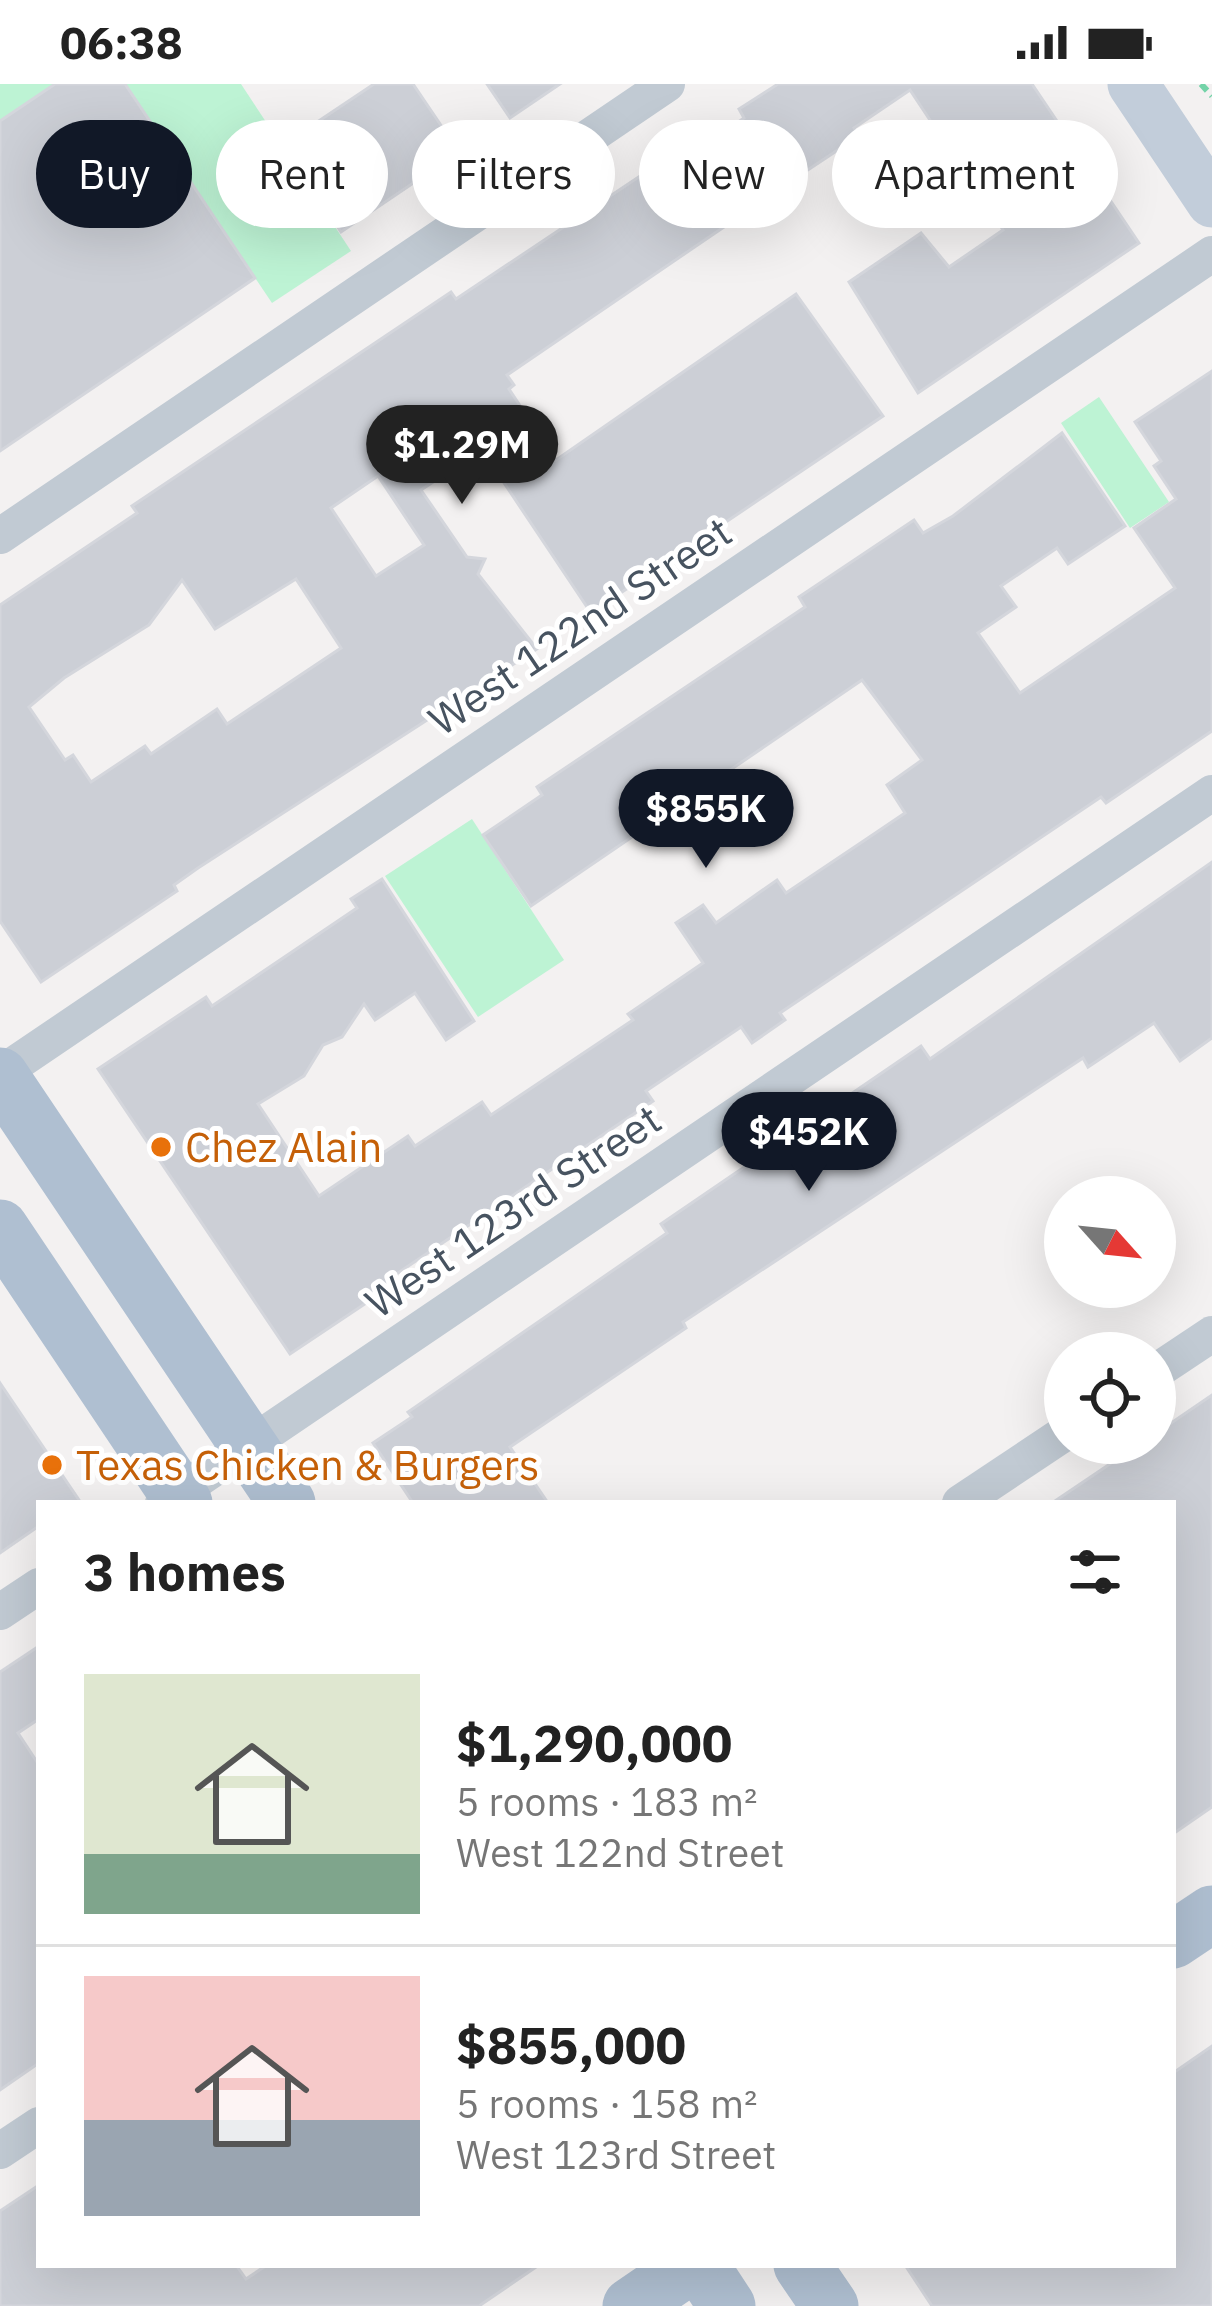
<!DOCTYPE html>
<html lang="en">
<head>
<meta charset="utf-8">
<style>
  body { margin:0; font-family:"IBM Plex Sans",sans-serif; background:#f2f2f2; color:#222; height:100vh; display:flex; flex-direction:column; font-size:45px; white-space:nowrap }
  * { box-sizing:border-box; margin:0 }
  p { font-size:39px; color:#767676 }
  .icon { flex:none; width:66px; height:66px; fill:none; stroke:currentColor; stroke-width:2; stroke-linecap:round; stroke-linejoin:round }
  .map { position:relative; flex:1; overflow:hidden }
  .panel { position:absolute; left:36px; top:1416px; width:1140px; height:768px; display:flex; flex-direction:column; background:#fff; border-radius:0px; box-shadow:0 12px 48px #0002 }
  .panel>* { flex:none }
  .banner { position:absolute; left:36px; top:36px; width:1140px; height:108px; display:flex; gap:24px }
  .needle { width:78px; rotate:117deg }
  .buttons { position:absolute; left:1044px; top:1092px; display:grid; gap:24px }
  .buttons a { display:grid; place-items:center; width:132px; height:132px; border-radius:50%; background:#fff; box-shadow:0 12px 48px #0002; font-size:60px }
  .price { position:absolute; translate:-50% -102px; padding:0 27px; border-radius:42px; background:#111827; color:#fff; font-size:39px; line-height:78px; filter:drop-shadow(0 3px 6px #0008) }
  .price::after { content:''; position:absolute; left:50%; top:72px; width:36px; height:27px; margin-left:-18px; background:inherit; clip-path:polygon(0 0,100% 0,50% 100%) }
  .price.selected { background:#222; color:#fff }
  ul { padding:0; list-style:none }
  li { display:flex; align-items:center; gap:36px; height:300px; padding:0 48px }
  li+li { border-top:3px solid #e0e0e0 }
  li span { display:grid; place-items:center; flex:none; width:336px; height:240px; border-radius:0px; color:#555 }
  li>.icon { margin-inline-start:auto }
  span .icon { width:144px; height:144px; fill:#fffc; stroke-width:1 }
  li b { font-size:51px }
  h2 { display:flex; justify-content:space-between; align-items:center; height:144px; padding:0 48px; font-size:51px }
  .tag { padding:0 42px; border-radius:54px; background:#fff; box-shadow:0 12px 48px #0002; font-size:42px; line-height:108px }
  .tag.selected { background:#111827; color:#fff }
  .status { display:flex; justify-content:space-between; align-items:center; height:84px; padding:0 60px; background:#fff; direction:ltr }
  .status svg { height:33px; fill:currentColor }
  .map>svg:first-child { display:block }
</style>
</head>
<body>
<div class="status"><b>06:38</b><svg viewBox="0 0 49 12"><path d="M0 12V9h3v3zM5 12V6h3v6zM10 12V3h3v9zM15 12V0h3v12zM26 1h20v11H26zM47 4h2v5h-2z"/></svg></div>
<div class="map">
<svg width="1212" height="2222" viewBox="0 0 1212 2222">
  <rect width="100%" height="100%" fill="#f3f1f1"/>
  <g fill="#bdf3d4">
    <polygon points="0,0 55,0 0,37"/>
    <polygon points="125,0 241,0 351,167 272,219"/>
    <polygon points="1099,313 1169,418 1130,444 1061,339"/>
    <polygon points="472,735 564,876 478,933 385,792"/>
  </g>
  <g fill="#cccfd6" stroke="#d4d6dc" stroke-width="3" fill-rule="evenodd">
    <polygon points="55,0 125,0 255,194 0,367 0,37"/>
    <polygon points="374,0 413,0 459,68 341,148 283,61"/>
    <polygon points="487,0 560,0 510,34"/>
    <path d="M 778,0 L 1032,0 L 1139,159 L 918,309 L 849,198 L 921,149 L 949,183 L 1003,146 L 910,6 L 854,44 L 859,52 L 788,99 L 783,90 L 734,123 L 740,132 L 507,291 L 514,301 L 509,305 L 556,376 L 796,210 L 883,332 L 591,529 L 482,366 L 421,406 L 467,473 L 485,475 L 478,490 L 537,565 L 198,784 L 174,801 L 177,807 L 41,898 L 0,837 L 0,521 L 137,429 L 132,422 L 451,208 L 456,215 L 691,58 L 697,67 L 744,34 L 739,25 ZM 378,392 L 424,461 L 376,492 L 331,424 ZM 296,495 L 341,564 L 227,640 L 217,625 L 151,670 L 145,662 L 91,698 L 73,671 L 65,676 L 29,623 L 64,594 L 149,541 L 182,496 L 215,545 Z"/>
    <polygon points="1212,287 1212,647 1106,719 1101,713 780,929 785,936 752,959 741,943 646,1007 653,1017 395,1191 399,1197 290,1270 98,985 206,913 212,922 246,899 357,824 351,815 382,795 474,937 446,956 415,909 375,936 364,920 342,953 323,961 304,992 258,1020 319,1112 408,1052 415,1062 482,1018 491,1031 633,936 628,930 703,879 676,839 703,821 716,839 777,796 786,809 865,756 905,729 887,701 922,676 862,596 531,822 483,751 542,711 537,703 805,523 799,513 914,436 923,449 953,432 1062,349 1125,442 1068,480 1057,464 1001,502 1016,523 978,549 1020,609 1175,504 1134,444 1176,415 1154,382 1161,377 1135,338"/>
    <polygon points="1212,778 1212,954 1180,977 1154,939 1088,983 1083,974 683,1238 686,1244 510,1363 548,1419 413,1419 373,1359 412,1333 408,1328 667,1149 661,1140 921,962 930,975"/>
    <polygon points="0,1299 81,1419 39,1419 39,1442 0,1469"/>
    <polygon points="1212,1311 1212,1723 1173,1750 1173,1419 1052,1419 1141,1359 1155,1359 1155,1350"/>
    <polygon points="39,1562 39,1635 18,1649 39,1681 39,1979 0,2006 0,1588"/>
    <polygon points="1212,1962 1212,2222 932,2222 905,2181 1173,2181 1173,1989"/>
    <polygon points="39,2101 39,2181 236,2181 246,2195 267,2181 539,2181 479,2222 0,2222 0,2127"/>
  </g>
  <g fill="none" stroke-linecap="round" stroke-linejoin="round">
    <polyline stroke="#73d3a8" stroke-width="6" stroke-dasharray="9 6" stroke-linecap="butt" points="1201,0 1212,12"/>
    <g stroke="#c1cad3" stroke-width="36">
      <polyline points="0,452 667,0"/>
      <polyline points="0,990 1212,170"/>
      <polyline points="1155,1288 1212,1250"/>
      <polyline points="163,1419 1212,709"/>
      <polyline points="960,1419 1065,1349"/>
      <polyline points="0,1528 39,1502"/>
      <polyline points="0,2067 39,2041"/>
    </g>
    <polyline stroke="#c2cdda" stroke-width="51" points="1133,0 1212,118"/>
    <g stroke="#afbfd1" stroke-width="57">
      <polyline points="0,992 287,1419"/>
      <polyline points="0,1144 184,1419"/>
      <polyline points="1173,1856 1212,1830"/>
      <polyline points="700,2181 727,2222"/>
      <polyline points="802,2181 830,2222"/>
      <polyline points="631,2222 691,2181"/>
    </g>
  </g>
  <g fill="#e8710a" stroke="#fff" stroke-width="4.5">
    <circle cx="161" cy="1063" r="12"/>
    <circle cx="52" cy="1381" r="12"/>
  </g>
  <g text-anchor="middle" stroke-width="10" stroke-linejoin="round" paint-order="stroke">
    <g font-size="42" fill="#475360" stroke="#fff">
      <text transform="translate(580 542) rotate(-34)" y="15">West 122nd Street</text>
      <text transform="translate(513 1127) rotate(-34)" y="15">West 123rd Street</text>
    </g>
    <g font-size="42" fill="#c56008" stroke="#fff" text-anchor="start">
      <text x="185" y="1078">Chez Alain</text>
      <text x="76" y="1396">Texas Chicken &amp; Burgers</text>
    </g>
  </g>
</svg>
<div class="buttons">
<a><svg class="needle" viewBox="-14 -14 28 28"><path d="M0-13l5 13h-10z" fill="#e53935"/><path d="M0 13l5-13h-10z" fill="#767676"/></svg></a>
<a><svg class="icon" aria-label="locate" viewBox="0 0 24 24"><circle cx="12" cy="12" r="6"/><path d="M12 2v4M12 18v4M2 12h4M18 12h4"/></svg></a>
</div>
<b class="price selected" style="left:462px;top:423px">$1.29M</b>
<b class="price" style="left:706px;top:787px">$855K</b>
<b class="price" style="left:809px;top:1110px">$452K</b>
<div class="banner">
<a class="tag selected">Buy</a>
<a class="tag">Rent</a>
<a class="tag">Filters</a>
<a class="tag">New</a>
<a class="tag">Apartment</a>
</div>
<section class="panel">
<h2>3 homes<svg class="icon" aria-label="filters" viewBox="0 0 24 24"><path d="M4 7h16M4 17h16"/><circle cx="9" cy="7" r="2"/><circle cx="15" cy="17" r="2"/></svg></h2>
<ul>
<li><span style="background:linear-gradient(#dfe7d0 75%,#7fa58c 0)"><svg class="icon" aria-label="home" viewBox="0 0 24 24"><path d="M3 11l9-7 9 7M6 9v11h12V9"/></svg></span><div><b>$1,290,000</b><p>5 rooms · 183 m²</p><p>West 122nd Street</p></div></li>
<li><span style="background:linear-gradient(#f6c9c9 60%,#9aa5b1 0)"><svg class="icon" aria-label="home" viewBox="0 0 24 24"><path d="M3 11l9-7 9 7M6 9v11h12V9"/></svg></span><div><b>$855,000</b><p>5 rooms · 158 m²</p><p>West 123rd Street</p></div></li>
</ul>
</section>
</div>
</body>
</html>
